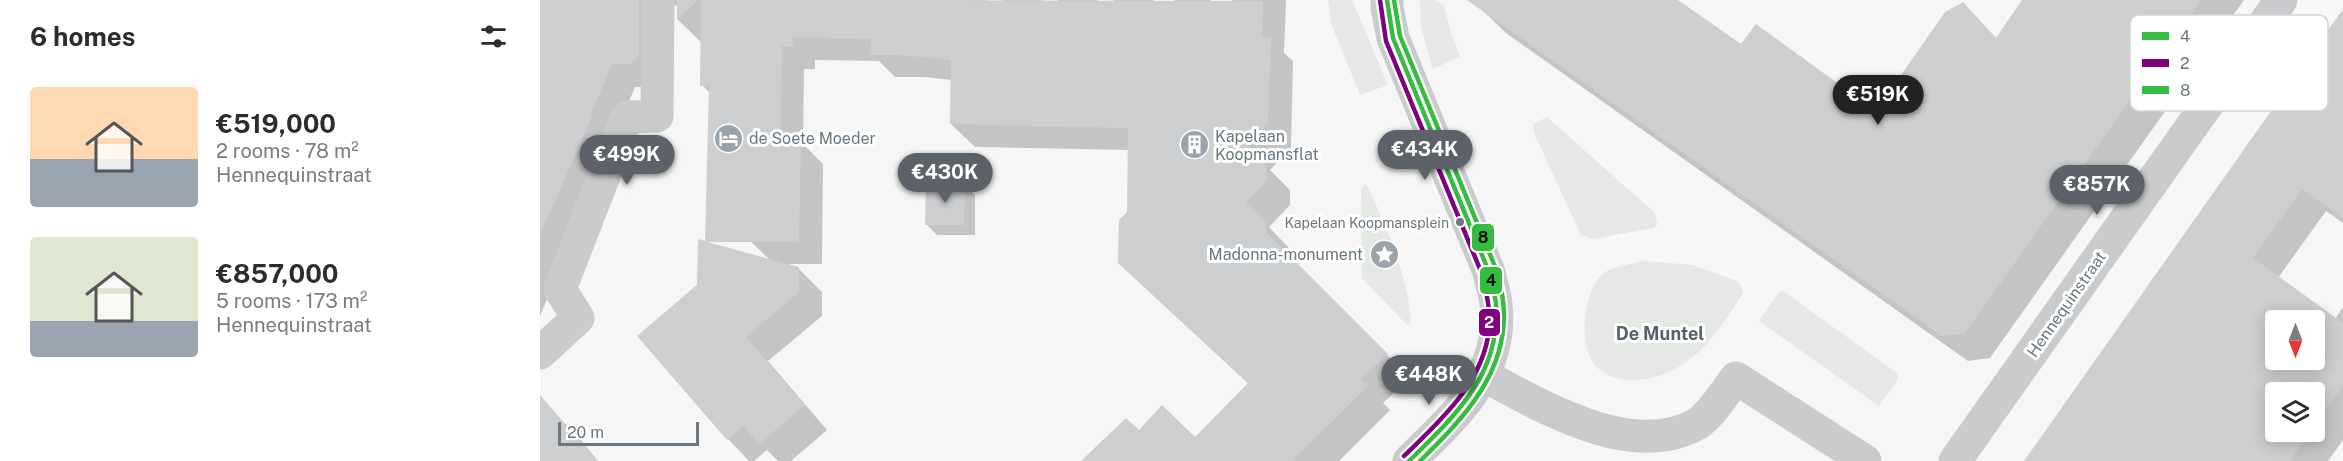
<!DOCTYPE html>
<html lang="en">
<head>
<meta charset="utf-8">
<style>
  body { margin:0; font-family:"Public Sans",sans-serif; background:#f2f2f3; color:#2b2b33; height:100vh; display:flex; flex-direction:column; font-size:22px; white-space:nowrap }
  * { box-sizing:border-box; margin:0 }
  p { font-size:20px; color:#7c7c81 }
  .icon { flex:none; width:33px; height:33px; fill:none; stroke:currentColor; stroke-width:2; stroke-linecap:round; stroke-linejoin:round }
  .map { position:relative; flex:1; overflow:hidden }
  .drawer { display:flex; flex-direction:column; background:#fff; width:540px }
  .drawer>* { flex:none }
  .needle { width:39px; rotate:180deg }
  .fabs { position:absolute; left:1725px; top:310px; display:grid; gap:12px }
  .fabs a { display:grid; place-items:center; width:60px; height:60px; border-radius:6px; background:#fff; box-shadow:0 3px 15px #0003; font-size:30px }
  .scale { position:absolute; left:18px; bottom:15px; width:141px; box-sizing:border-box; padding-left:6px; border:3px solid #6a7882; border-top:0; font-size:16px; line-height:21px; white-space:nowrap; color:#6a7882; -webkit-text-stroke:4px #fff; paint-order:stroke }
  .price { position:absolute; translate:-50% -51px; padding:0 14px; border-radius:21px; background:#5d6169; color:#fff; font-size:20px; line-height:39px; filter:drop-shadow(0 2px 3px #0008) }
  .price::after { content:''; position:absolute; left:50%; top:36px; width:18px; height:14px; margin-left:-9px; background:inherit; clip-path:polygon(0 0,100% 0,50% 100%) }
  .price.current { background:#222; color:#fff }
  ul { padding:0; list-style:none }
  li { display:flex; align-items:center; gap:18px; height:150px; padding:0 30px }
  li span { display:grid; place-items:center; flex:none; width:168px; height:120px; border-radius:6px; color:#555 }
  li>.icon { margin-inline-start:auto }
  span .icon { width:72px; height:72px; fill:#fffc; stroke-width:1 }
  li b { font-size:26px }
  h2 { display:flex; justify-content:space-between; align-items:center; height:72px; padding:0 30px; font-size:26px }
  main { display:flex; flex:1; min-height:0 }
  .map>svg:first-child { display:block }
</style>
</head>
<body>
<main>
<section class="drawer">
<h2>6 homes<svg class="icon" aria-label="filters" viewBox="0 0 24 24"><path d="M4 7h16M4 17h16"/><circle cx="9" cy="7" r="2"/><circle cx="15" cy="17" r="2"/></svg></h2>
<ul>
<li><span style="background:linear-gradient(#ffd9b3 60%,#9aa5b1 0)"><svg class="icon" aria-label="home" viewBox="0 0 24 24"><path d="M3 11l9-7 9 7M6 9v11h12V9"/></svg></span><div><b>€519,000</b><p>2 rooms · 78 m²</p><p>Hennequinstraat</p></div></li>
<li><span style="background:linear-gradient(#dfe7d0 70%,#9aa5b1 0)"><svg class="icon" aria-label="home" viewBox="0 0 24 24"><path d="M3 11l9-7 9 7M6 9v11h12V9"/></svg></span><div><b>€857,000</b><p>5 rooms · 173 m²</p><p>Hennequinstraat</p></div></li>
</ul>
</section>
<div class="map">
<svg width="1803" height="461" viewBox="0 0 1803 461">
  <rect width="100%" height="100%" fill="#f6f6f6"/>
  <g fill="#e5e8e4">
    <polygon points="788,0 812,0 848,85 820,95 792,26"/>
    <polygon points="880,0 895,0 904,6 911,33 920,56 893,69 881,27"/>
    <polygon points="1007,117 1115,213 1117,224 1113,228 1053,239 1041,235 994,133 993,124"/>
    <path d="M 824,185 L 827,185 C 847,229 867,273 871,321 L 868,326 L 822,278 L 821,189 Z"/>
    <path d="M 1105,261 L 1153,265 L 1199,282 L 1203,293 C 1177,334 1151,375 1098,380 C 1086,381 1069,378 1059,369 C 1036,350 1042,283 1069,270 C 1079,265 1094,264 1105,261 Z"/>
    <polygon points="1243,291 1357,373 1358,379 1339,406 1219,321 1239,292"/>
  </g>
  <g fill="#0003" fill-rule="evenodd">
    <polygon points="0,0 445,0 454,9 462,0 501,0 509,8 519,0 557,0 564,7 574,0 613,0 624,11 635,0 670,0 681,11 693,0 746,0 744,53 753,61 751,148 730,170 750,190 750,205 729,227 749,248 749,257 870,378 843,403 850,410 799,461 542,461 599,432 655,439 709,384 603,286 588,213 590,150 435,147 411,124 412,80 385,77 355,77 339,61 275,60 275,69 264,69 263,144 283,164 282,264 248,264 258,268 282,292 282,316 228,361 287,430 251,461 238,461 227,450 214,461 209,461 188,439 99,336 195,251 230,260 210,241 170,93 162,85 161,42 138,20 138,5 133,6 113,87 95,87 0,316"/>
    <polygon points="939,0 1136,0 1201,46 1336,113 1447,29 1457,39 1499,0 1704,0 1450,358 1428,361 966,33 940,8"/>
    <path d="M 1803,12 L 1803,223 L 1786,211 L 1738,278 L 1795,319 L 1803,307 L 1803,440 L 1788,461 L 1486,461 ZM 1736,321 L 1774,321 L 1774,360 L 1736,360 ZM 1736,393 L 1774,393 L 1774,432 L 1736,432 Z"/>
    <polygon points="424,184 435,195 435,235 397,235 387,225"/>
    <polygon points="11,410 35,433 58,461 0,461 0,419"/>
  </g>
  <g fill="#cdcecf" fill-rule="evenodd">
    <polygon points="0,0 99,0 99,56 90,64 72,64 50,116 52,117 0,235"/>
    <polygon points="137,0 158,0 137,20"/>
    <polygon points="161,0 723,1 722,37 731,37 728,124 707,146 727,166 727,181 706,203 726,223 726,232 848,354 821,379 828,386 752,461 541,461 586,418 599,430 622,405 655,437 708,383 578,263 579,220 587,212 588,128 410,124 411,60 360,55 330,55 331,39 253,37 253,46 242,46 241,139 261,139 259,242 167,242 259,267 259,292 206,337 265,405 219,444 204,426 187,440 97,336 157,285 158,239 165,241 169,86 160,86"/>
    <polygon points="927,0 1138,0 1201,44 1216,24 1336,111 1405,12 1423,2 1456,38 1482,0 1661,0 1425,333 1402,336"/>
    <path d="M 1803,9 L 1803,218 L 1762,189 L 1713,258 L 1803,323 L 1803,386 L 1774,426 L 1774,393 L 1736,393 L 1736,432 L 1770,432 L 1750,461 L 1484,461 ZM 1736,321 L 1774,321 L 1774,360 L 1736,360 Z"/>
    <polygon points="386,183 425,183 424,225 385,225"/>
    <polygon points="0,395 57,461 0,461"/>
  </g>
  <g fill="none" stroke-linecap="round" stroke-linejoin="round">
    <g stroke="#c9cbcc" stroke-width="33">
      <path d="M 847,0 L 847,7 L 853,38 L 949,272 C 951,283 955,293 956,304 C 964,374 914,417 869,461"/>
      <polyline points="0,353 38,318 20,289 87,117 117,116 118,0"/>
      <path d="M 943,375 C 1001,406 1092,461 1157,424 C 1171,415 1186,391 1196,378 L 1325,461"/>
      <polyline points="1415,461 1741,0"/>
    </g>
    <defs>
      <path id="bus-1" d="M 847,0 L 853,38 L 949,272 C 951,283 955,293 956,304 C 961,374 915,416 869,461"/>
      <path id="bus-2" d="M 840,0 L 846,41 L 942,274 C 946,292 951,310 949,329 C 944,382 900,421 864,456"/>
      <path id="bus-3" d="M 854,0 L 860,36 L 956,269 C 958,280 962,290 963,301 C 971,369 925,417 880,461"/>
    </defs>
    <use href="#bus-1" stroke="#fff" stroke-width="9"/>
    <use href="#bus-2" stroke="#fff" stroke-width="9"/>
    <use href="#bus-3" stroke="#fff" stroke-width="9"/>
    <use href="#bus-1" stroke="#35bc41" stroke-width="4.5"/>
    <use href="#bus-2" stroke="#800080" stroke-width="4.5"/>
    <use href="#bus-3" stroke="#35bc41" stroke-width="4.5"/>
  </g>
  <defs>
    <symbol id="hotel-disc" viewBox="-11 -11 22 22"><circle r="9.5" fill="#9ba4ab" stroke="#fff"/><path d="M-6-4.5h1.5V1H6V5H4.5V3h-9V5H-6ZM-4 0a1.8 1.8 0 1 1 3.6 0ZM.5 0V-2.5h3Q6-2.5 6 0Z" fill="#fff"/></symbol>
    <symbol id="building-disc" viewBox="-11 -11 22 22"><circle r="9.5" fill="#9ba4ab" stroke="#fff"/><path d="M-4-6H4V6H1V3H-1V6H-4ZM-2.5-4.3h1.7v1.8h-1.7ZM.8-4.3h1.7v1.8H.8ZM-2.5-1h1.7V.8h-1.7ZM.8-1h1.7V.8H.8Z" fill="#fff"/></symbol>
    <symbol id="sight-disc" viewBox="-11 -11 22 22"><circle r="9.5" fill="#9ba4ab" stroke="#fff"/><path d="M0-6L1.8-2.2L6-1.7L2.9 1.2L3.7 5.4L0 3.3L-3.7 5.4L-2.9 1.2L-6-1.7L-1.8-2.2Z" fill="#fff"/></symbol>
  </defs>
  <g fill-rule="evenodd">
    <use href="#hotel-disc" x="172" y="122" width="33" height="33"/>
    <use href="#building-disc" x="638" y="128" width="33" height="33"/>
    <use href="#sight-disc" x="828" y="238" width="33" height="33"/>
  </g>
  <circle fill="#6a7882" stroke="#fff" stroke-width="2" cx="920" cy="222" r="5"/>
  <g text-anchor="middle" stroke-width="6" stroke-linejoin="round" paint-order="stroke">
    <g font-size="14" fill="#6a7882" stroke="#fff" text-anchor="end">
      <text x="909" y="228">Kapelaan Koopmansplein</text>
    </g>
    <g font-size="16" fill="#6a7882" stroke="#fff" text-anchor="start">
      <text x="675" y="142">Kapelaan<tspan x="675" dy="18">Koopmansflat</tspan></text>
      <text x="209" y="144">de Soete Moeder</text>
      <text x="823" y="260" text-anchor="end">Madonna-monument</text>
    </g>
    <g font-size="16" fill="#6a7882" stroke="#fff">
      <text transform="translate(1526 304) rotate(-55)" y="6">Hennequinstraat</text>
    </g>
    <g font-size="18" font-weight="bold" fill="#576168" stroke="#fff">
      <text x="1120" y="340">De Muntel</text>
    </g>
  </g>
  <rect x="1590" y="15" width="198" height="96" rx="9" fill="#fff" stroke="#d2d6da" stroke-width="1.5"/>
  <rect x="1602" y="32" width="27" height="8" fill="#35bc41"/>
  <rect x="1602" y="59" width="27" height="8" fill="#800080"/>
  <rect x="1602" y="86" width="27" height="8" fill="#35bc41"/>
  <g font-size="16" fill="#6a7882">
    <text x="1640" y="42">4</text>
    <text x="1640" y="69">2</text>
    <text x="1640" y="96">8</text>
  </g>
  <g stroke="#fff" stroke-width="2">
    <rect x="931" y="223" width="24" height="29" rx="6" fill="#35bc41"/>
    <rect x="939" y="266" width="24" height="29" rx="6" fill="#35bc41"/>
    <rect x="938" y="308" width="23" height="29" rx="6" fill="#800080"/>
  </g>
  <g font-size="16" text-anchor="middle" font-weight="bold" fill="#fff">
    <text x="949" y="328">2</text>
  </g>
  <g font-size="16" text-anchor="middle" font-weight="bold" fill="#111">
    <text x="943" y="243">8</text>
    <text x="951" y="286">4</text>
  </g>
</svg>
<div class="fabs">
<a><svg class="needle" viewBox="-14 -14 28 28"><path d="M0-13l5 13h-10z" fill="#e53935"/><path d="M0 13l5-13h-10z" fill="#7c7c81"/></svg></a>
<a><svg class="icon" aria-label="layers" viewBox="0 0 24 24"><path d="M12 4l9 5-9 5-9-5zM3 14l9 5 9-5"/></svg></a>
</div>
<div class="scale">20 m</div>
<b class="price current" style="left:1338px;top:126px">€519K</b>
<b class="price" style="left:885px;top:181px">€434K</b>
<b class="price" style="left:87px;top:186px">€499K</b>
<b class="price" style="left:405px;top:204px">€430K</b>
<b class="price" style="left:1557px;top:216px">€857K</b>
<b class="price" style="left:889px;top:406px">€448K</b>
</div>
</main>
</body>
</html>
